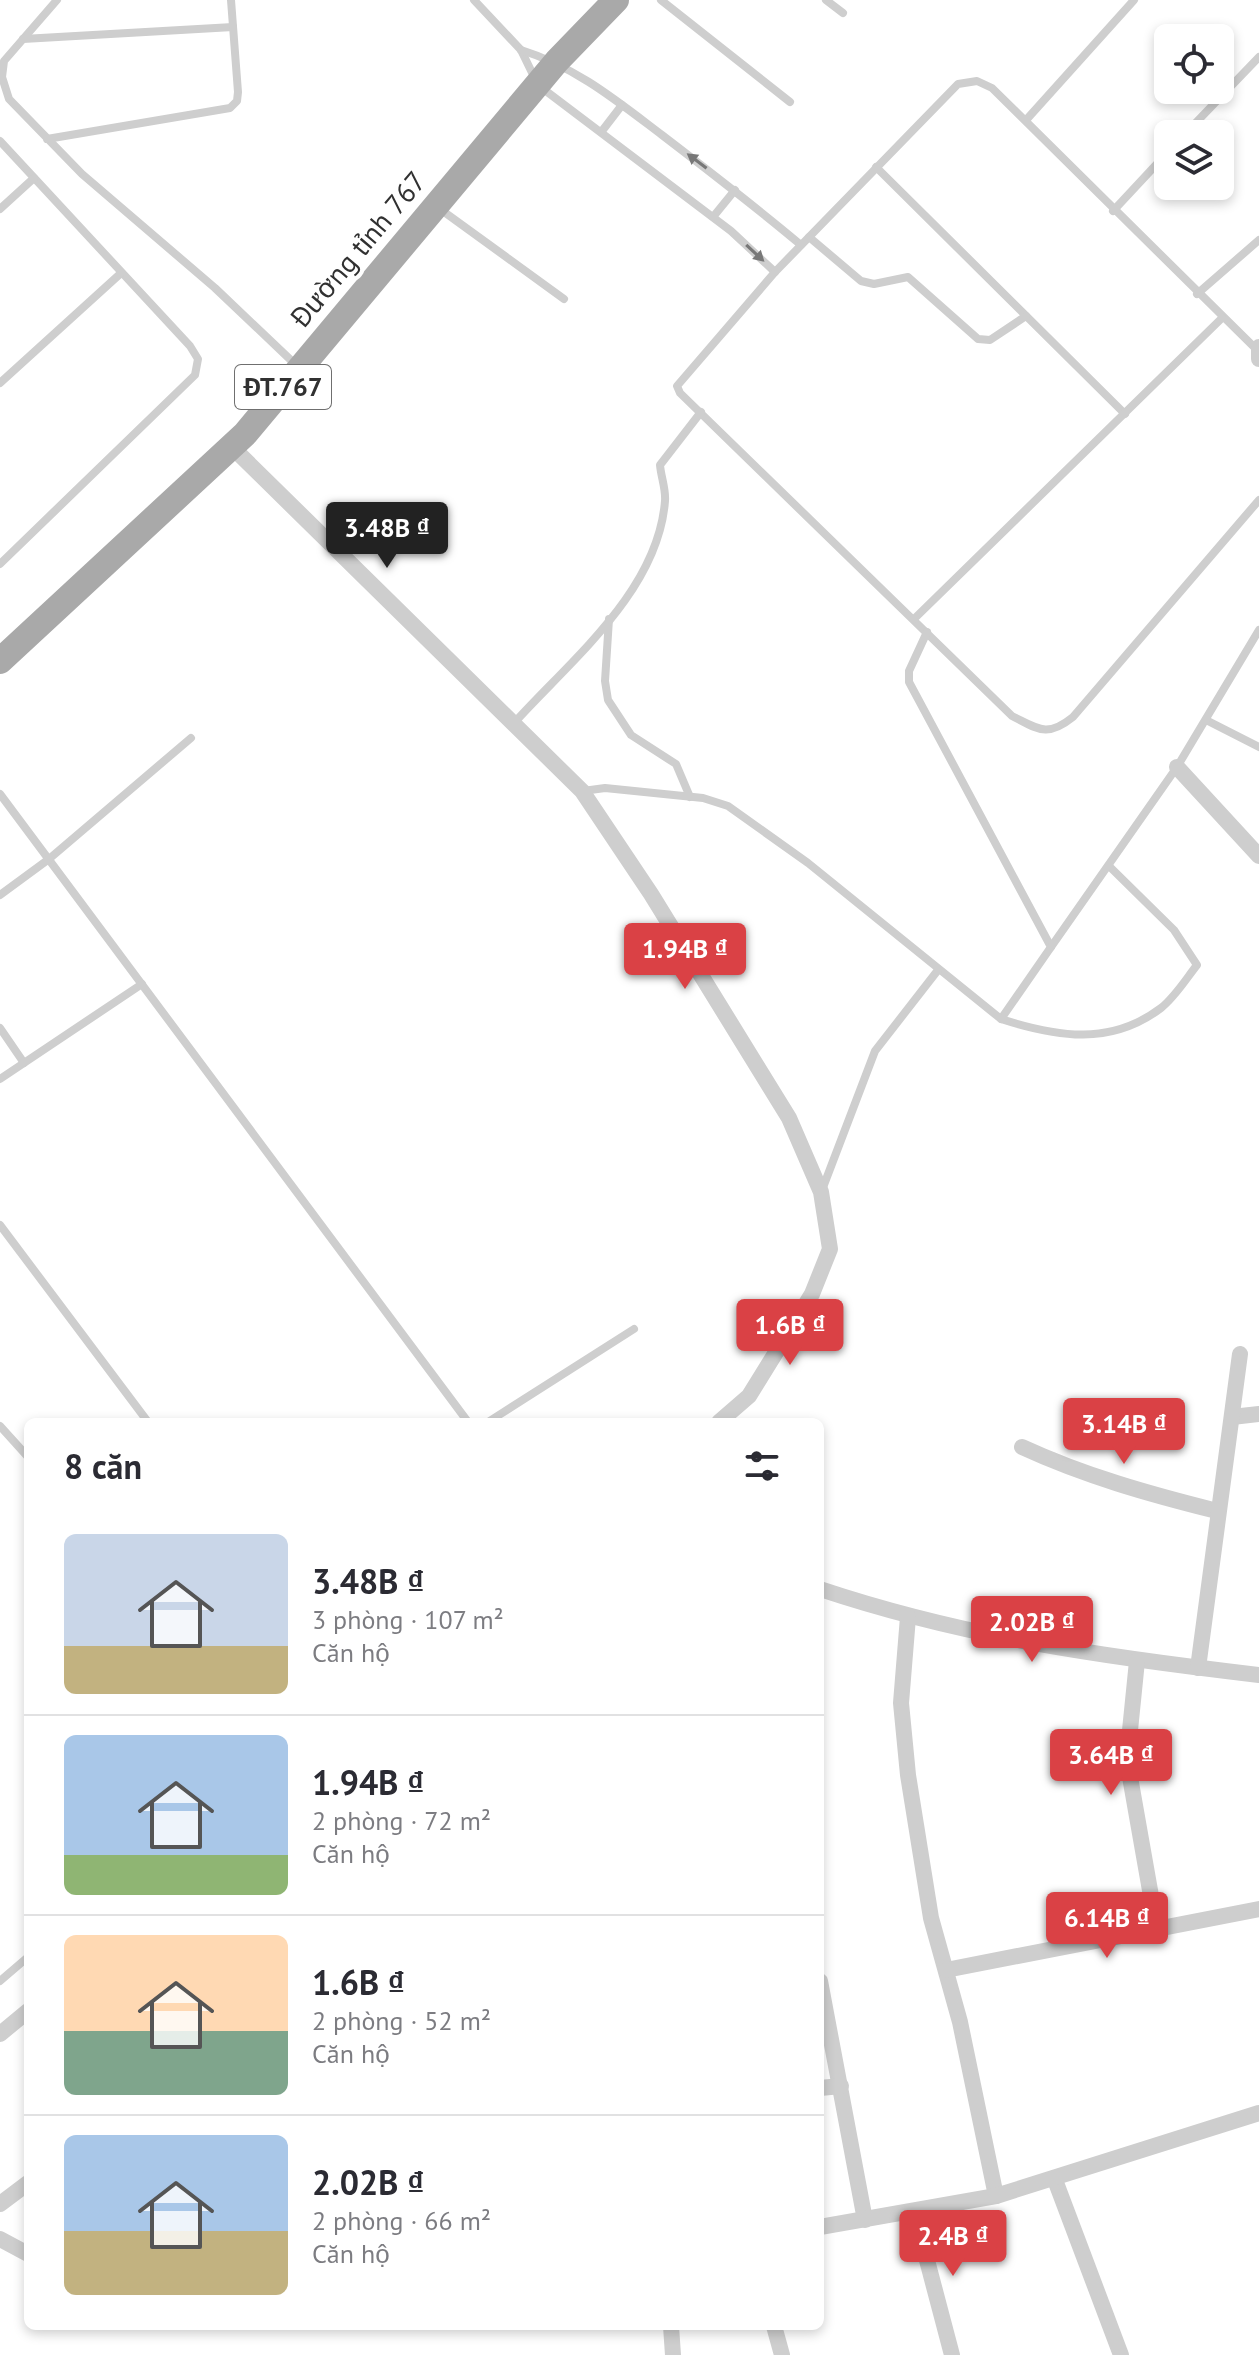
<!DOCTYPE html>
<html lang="vi">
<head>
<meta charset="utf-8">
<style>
  body { margin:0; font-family:"PT Sans",sans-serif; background:#f7f7f7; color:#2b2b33; height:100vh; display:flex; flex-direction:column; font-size:30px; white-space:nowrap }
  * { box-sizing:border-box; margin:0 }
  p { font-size:26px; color:#7c7c81 }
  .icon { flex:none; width:44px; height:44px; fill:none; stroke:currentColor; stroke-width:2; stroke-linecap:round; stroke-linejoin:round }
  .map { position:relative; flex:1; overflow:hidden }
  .sheet { position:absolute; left:24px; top:1418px; width:800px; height:912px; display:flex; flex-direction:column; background:#fff; border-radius:12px; box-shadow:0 4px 12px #0003 }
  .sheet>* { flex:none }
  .controls { position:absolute; left:1154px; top:24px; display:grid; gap:16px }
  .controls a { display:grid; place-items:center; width:80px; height:80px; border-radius:12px; background:#fff; box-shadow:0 4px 12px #0003; font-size:40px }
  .price { position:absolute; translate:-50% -68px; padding:0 18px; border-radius:8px; background:#da4145; color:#fff; font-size:26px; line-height:52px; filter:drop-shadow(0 2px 4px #0008) }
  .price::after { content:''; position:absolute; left:50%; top:48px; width:24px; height:18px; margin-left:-12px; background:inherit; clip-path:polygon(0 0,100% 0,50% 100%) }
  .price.current { background:#222; color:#fff }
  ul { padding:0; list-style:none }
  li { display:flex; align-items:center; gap:24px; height:200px; padding:0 40px }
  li+li { border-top:2px solid #e1e1e2 }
  li span { display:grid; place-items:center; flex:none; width:224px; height:160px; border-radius:12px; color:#555 }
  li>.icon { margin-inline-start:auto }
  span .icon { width:96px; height:96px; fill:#fffc; stroke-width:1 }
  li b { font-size:34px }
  h2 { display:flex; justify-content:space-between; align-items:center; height:96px; padding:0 40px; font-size:34px }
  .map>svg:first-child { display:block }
</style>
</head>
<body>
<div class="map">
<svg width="1259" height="2355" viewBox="0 0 1259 2355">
  <rect width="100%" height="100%" fill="#fff"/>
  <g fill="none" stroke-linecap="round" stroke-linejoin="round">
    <g stroke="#cecece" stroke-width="8">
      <polyline points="57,0 4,61 2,77 9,99 82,174 215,288 296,365"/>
      <polyline points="474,0 521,50 538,85 731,231 775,272"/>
      <polyline points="661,0 790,102"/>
      <polyline points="826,0 843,13"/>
      <polyline points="23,39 233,27"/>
      <path d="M 521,50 C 576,67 617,101 662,135 C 709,171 756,207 801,245"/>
      <polyline points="1027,119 1134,0"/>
      <polyline points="602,131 622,105"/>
      <polyline points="1185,134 1259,57"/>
      <polyline points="47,139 230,108 237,101 238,92 231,0"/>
      <polyline points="0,141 190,346 198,359 195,375 0,564"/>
      <polyline points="876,167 1125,414"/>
      <polyline points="0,209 34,178"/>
      <polyline points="440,209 564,299"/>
      <polyline points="1113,211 1168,152"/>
      <polyline points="713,217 735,190"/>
      <polyline points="809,237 861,281 874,284 908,277 978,339 990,340 1026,316"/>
      <polyline points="1197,294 1259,240"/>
      <path d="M 1257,350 L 992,88 L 977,81 L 958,84 L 775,272 L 677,386 L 680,393 L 1012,716 C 1038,729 1047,738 1073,717 L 1259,500"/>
      <polyline points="0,383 120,274"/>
      <polyline points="609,619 605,681 608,700 631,735 676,764 690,797"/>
      <polyline points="914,619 1222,318"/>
      <polyline points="927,632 909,671 909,682 1051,947 1001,1019"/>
      <polyline points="1206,720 1259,747"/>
      <path d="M 515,722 C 571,660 658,591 665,501 C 666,489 661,477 660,465 L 701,412"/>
      <path d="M 583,791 L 605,788 L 703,798 L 728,806 L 808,863 L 1001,1019 C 1057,1037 1111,1046 1161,1008 C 1175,997 1186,979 1197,965 L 1174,930 L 1110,867"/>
      <polyline points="0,794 468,1422"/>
      <polyline points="0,895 49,859 191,738"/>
      <polyline points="1051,947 1177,767 1259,630"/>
      <polyline points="0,1028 24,1063"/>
      <polyline points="0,1079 142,984"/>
      <polyline points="822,1190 875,1051 938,970"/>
      <polyline points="0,1225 148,1422"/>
      <polyline points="488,1422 634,1329"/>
      <polyline points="0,1426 28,1457"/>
      <polyline points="0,1981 28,1957"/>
    </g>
    <g stroke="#cecece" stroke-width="16">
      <polyline points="1259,347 1259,359"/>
      <polyline points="231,446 582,791 651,894 789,1118 821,1192 830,1249 812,1294 749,1396 719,1422"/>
      <polyline points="1177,767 1259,856"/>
      <polyline points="1232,1417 1259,1414"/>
      <path d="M 1022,1447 C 1085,1476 1149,1494 1217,1511"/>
      <path d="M 820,1589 C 967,1638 1106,1657 1259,1675"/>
      <polyline points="908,1617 901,1703 908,1775 931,1918 960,2022 996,2196"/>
      <polyline points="1137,1661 1127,1760 1157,1930"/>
      <polyline points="1198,1668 1240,1354"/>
      <polyline points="946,1970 1259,1909"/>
      <polyline points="820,1981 865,2220"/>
      <polyline points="0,2034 28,2011"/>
      <polyline points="820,2088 841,2086"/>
      <polyline points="1055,2180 1121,2355"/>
      <polyline points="0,2204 28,2183"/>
      <polyline points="914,2211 952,2355"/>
      <polyline points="820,2227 996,2196 1259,2113"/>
      <polyline points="0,2239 28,2254"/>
      <polyline points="671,2326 673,2355"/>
      <polyline points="774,2326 782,2355"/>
    </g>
    <polyline stroke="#a9a9a9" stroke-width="26" points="0,661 245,434 557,61 616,0"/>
  </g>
  <defs><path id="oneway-solid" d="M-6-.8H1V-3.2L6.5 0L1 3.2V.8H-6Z" transform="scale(2)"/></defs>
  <g fill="#787878">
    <use href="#oneway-solid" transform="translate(697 161) rotate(-143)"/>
    <use href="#oneway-solid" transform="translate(755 253) rotate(43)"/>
  </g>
  <g text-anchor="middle" stroke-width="8" stroke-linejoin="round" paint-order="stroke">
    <rect fill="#fff" stroke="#6f6f6f" stroke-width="2" x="235" y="365" width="96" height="44" rx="6"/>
    <g font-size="26" font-weight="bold" fill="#313131">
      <text x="283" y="396">ĐT.767</text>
    </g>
    <g font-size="28" fill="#313131" stroke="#fff">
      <text transform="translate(358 249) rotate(-50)" y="10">Đường tỉnh 767</text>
    </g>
  </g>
</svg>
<div class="controls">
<a><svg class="icon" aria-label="locate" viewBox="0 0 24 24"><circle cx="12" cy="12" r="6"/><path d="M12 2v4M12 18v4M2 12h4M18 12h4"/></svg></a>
<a><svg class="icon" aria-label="layers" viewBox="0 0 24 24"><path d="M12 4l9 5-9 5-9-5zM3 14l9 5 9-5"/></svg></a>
</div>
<b class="price current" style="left:387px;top:570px">3.48B ₫</b>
<b class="price" style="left:685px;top:991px">1.94B ₫</b>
<b class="price" style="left:790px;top:1367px">1.6B ₫</b>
<b class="price" style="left:1124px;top:1466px">3.14B ₫</b>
<b class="price" style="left:1032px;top:1664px">2.02B ₫</b>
<b class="price" style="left:1111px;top:1797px">3.64B ₫</b>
<b class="price" style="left:1107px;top:1960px">6.14B ₫</b>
<b class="price" style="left:953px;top:2278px">2.4B ₫</b>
<section class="sheet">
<h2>8 căn<svg class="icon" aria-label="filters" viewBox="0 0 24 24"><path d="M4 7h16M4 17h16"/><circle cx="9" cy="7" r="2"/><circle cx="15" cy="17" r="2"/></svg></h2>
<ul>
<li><span style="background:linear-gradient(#c9d6e8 70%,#c2b280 0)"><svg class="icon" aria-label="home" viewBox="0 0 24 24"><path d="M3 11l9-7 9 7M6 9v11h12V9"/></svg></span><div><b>3.48B ₫</b><p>3 phòng · 107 m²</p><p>Căn hộ</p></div></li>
<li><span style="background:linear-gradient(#a9c7e8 75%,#8fb573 0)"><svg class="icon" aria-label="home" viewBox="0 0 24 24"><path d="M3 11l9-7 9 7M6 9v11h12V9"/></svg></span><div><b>1.94B ₫</b><p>2 phòng · 72 m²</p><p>Căn hộ</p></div></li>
<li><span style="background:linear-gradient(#ffd9b3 60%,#7fa58c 0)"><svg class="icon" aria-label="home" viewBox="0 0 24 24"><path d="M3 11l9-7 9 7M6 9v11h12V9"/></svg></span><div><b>1.6B ₫</b><p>2 phòng · 52 m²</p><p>Căn hộ</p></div></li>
<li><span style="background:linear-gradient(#a9c7e8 60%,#c2b280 0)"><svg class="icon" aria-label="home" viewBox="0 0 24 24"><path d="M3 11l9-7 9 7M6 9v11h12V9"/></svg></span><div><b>2.02B ₫</b><p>2 phòng · 66 m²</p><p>Căn hộ</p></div></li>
</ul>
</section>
</div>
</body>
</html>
